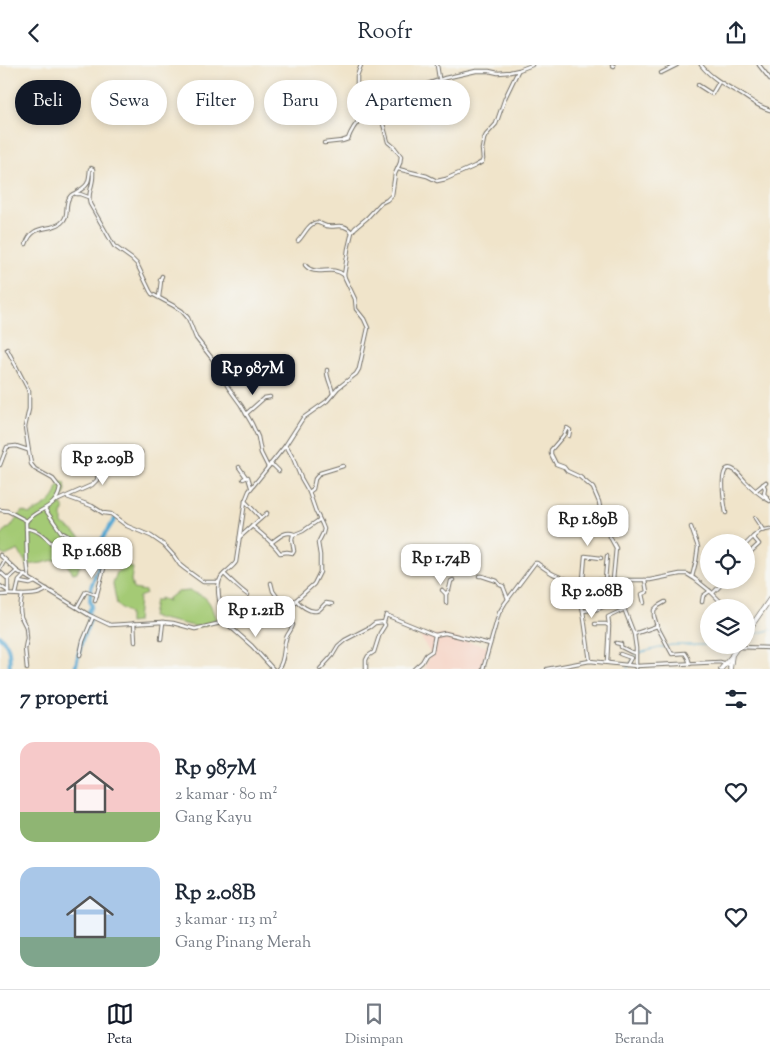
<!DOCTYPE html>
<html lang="id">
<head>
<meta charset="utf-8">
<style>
  body { margin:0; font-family:"Sorts Mill Goudy",serif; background:#f6f6f7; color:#1f2937; height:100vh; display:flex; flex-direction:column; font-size:19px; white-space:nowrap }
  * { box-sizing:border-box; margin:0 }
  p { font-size:16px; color:#747a83 }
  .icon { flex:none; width:28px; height:28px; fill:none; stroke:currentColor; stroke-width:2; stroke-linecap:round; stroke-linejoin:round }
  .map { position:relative; height:604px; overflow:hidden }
  .details { display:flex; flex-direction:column; background:#fff; flex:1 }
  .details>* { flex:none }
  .top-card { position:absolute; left:15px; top:15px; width:500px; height:45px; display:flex; gap:10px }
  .fabs { position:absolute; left:700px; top:469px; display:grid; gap:10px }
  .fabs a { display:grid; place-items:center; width:55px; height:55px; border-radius:50%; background:#fff; box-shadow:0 2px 8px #0003; font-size:25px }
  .price { position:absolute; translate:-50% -42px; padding:0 11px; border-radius:10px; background:#fff; color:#222; font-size:16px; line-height:32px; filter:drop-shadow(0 1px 2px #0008) }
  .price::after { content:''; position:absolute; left:50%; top:30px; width:15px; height:11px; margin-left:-8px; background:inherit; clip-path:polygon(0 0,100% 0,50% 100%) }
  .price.on { background:#111827; color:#fff }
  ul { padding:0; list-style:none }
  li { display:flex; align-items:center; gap:15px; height:125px; padding:0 20px }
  li span { display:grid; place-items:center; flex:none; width:140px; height:100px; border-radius:15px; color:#555 }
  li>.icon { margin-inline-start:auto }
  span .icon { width:60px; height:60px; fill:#fffc; stroke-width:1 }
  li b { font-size:21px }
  h2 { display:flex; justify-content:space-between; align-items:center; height:60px; padding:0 20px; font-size:21px }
  .tag { padding:0 18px; border-radius:22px; background:#fff; box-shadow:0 2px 8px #0003; font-size:18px; line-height:45px }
  .tag.on { background:#111827; color:#fff }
  header { display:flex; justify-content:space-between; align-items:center; height:65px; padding:0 20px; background:#fff; font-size:22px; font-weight:600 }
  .tab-bar { display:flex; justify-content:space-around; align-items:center; height:70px; border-top:1px solid #e0e1e3; background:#fff; font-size:14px; color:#747a83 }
  .tab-bar a { display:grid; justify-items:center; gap:2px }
  .tab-bar .on { color:#111827 }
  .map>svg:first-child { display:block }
</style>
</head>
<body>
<header><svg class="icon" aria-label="back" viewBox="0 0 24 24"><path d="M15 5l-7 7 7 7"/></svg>Roofr<svg class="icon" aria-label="share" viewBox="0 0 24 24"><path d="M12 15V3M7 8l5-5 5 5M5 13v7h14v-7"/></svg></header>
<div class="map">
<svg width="770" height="604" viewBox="0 0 770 604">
  <rect width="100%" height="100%" fill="#f6f6f2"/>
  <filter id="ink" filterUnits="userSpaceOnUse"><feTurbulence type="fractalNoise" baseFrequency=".02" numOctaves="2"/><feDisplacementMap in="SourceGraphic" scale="10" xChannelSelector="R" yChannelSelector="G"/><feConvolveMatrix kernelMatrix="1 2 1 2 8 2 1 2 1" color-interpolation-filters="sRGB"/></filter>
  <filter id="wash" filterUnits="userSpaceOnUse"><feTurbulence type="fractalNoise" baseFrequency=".0096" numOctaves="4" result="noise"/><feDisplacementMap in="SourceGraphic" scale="20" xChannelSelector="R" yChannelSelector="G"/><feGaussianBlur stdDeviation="1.12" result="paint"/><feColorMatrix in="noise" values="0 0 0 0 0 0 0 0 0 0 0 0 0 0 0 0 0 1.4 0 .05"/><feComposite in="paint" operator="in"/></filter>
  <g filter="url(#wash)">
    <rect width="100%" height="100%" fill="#f0e4ca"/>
    <polygon fill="#f6d2c3" points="430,570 444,570 488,582 482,604 424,604 429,591 431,590 420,571"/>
    <g fill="#a4ca75" stroke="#687a50">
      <path d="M 61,417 L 65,418 L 66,426 L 60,437 L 64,444 L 62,450 L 62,459 L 72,465 L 87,477 L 87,484 L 77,507 L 73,508 L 62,493 L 42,498 L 27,500 L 18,485 L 5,491 L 0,487 L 0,473 L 6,464 L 10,463 L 22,446 L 29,449 C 39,444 51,439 56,428 C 58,423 57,421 61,417 Z"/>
      <polygon points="128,501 133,503 131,515 133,524 145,526 146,529 139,532 137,557 129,558 129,548 117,540 113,519 117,507"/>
      <path d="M 189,526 C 200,530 206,530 211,541 C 213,546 213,549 217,553 L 206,560 L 198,562 L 152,552 L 155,535 L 160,535 L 160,533 L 168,536 L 168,533 L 178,527 Z"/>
    </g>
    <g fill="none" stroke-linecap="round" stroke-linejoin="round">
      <g stroke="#59a9d3" stroke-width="1">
        <polyline points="746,571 770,565"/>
        <polyline points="627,604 635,591 639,588 671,580 709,580"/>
      </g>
      <g stroke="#59a9d3" stroke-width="4">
        <path d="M 0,571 C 2,575 5,576 7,580 C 11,588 9,596 10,604"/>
        <polyline points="75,604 82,575 90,555 88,548 92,541 90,535 91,522 98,503 100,491 99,484 102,474 115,454"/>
      </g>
    </g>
  </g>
  <g filter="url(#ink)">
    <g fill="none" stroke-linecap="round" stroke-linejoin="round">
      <defs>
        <g id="minor">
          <polyline points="361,0 357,11 357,23 353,30 357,40 366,48"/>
          <polyline points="437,0 439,13"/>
          <polyline points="612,0 614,1"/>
          <path d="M 701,0 C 711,13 725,20 739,28 C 751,35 756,41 770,45"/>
          <polyline points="759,0 770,14"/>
          <polyline points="661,8 677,0"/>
          <polyline points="698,20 712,29 719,17"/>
          <polyline points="357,23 364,25 372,26 381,38"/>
          <path d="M 324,78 L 342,76 L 348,74 C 353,60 369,40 385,37 L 394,43"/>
          <polyline points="398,104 427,111 437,116 446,114 475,101 482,97 483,94 482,84 484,74 486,70 496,59 505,33 518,6"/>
          <path d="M 93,111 C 93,121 87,129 90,139 L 114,181 L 132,194 L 137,199 L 150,226 L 152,229 L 174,241 L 182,246 L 188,253 L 196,273 L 214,296 L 228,322 L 241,340 L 252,359 L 258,372 L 261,388 L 268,402"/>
          <polyline points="76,129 80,129 88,132"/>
          <path d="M 298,176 C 303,171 306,164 311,160 C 317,155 320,159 326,161 C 337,163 343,157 352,167"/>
          <path d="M 26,179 C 33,158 48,167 61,158 C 70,151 64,142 69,133 C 71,129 71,130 75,128 C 88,121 89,119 90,104 L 91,103 L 93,104 L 93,110"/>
          <path d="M 305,200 C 316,213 331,199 344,210"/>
          <polyline points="159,232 161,216 160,215 162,211"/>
          <path d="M 7,284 L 29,326 L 29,344 L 25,362 L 31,399 L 35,404 L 53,414 L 60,423 C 57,445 36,443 26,457 L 27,496 L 29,513"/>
          <path d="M 327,305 C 326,312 332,321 333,329"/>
          <polyline points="246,349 264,333 270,332"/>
          <polyline points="569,371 570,365 567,363 563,371 551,385 551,389 556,399 564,402 567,406 580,412 593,423 599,437 602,454 610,464 610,472 616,483 613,515 634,569 636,583 636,604"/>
          <polyline points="270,399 274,401 279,406"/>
          <polyline points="0,400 7,382 16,381 28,385"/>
          <polyline points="239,402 246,412"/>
          <polyline points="243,414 248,412 251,422"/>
          <polyline points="763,419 765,423 764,429 767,432 766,434"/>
          <polyline points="755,426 766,417"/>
          <polyline points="309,427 313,424 315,414 320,408 343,401"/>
          <polyline points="67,432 92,441 103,448 111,449 127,461 151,471 164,480 174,491 180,500 185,504 203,517 218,517"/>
          <path d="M 56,436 L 92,420 L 97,415 L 99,403 L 106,399 C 111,387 129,389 141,387"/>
          <polyline points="245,436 261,453"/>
          <polyline points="0,445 8,446 27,456"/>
          <path d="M 726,448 C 725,442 716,394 734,405 C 738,407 742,413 745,416 C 753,424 761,431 770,436"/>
          <polyline points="755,453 763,465"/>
          <path d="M 252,461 C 262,469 273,478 280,488 L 287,487 L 293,488 L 294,486 L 292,474 L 293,470 L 303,466 L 319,455"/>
          <polyline points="691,462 698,482 696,496 692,512"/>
          <path d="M 26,464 C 40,462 56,484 66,494 L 67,495 C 73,491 74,482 75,475 L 61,467 L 45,444"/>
          <polyline points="240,472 267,448"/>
          <polyline points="75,477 86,481 90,478"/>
          <path d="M 271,478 C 278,473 285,465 294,469"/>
          <polyline points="746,479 753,472"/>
          <polyline points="0,490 17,506 89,550 110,560 163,557 173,558 195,564 221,558 226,558 252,581 273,604"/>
          <polyline points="746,491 759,479 753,472 760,466 770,464"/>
          <polyline points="746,492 748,496 746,498"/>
          <polyline points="0,504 5,495"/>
          <polyline points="0,507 8,514 17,506"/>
          <path d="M 224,509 C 232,516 239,524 248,530"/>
          <polyline points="479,511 482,511 497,516 500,520 503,521 508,534"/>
          <polyline points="576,515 583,546 590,596"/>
          <polyline points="583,515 585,491 601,493"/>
          <polyline points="605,515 607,491"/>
          <polyline points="19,517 30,519 35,517"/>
          <polyline points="271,518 273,526 278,533 287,553"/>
          <polyline points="0,521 8,526"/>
          <polyline points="442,525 446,529"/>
          <polyline points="713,528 726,515"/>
          <polyline points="8,529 8,514"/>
          <polyline points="16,529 19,516 25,510"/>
          <path d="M 0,530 C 14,528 36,534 47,524"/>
          <polyline points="22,530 20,545 21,552 26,562 27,573 25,583 27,604"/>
          <polyline points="580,530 592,528"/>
          <path d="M 296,535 C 300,540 309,547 316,546 C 320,546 323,540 326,538 L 332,539"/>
          <polyline points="95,536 106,496"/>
          <polyline points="606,536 620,534"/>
          <polyline points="702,537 703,531 710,526"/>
          <polyline points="446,538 446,529 449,525 451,516 453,515"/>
          <polyline points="644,538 642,529 647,527 645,515"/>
          <polyline points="77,542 86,526 97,530"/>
          <polyline points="583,546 598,544 607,540 602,515"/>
          <polyline points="134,558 135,577"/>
          <path d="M 226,558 C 222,547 213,522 222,511 C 226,506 232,503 236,497 L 245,436 L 249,426 L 285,381 L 303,353 L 327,336 L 338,323 L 356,309 L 359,304 L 368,263 L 364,254 L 356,244 L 355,234 L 345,213 L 344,210 L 347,192 L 348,184 L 352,167 L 355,163 L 367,153 L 381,138 L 387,135 L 392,130 L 395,109 L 400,98 L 401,91 L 395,83 L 388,77 L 383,59 L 392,50 L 394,43 L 402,32 L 419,22 L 445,13 L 476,6 L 489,6 L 498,8 L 510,7 L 519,5 L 532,0"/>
          <polyline points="595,559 606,559 609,561 607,597"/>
          <polyline points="609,559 608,552 625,544"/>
          <polyline points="657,561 654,551 654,545 658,541 665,537"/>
          <polyline points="634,569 657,561 672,589 685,588 688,593 690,599"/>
          <polyline points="161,574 163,557"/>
          <polyline points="616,578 621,579 621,582 631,587 636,588"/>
          <polyline points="738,582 770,583"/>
          <polyline points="620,589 631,593 627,600"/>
          <polyline points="80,590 83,576 93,552"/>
          <path d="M 278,604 C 286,594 282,582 287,571 C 289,567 292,564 293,560 L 287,553 L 296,535 L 314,519 L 320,507 L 320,490 L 318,478 L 323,468 L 324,464 L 322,459 L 316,447 L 309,427 L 301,413 L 293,393 L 288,384 L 285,381"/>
          <polyline points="320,604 332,591 338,581 345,575 370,562 375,558 384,557 386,550 435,570 445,568 490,579"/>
          <polyline points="366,604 366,595 368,591 374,587 380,568 385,560 384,558"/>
          <polyline points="414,604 422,597 426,590 432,586 435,570"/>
          <path d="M 483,604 L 499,548 L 505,538 L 535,498 L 537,498 C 548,506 557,513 571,515 L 650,515 L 680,509 L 687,509 L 695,514 L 710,526 L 726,542"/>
          <polyline points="547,604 590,596 636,601 720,597 730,600"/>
        </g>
        <g id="major">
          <polyline points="746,569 770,534"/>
          <polyline points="721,604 731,592"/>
          <polyline points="730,604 732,590 739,580"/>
        </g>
      </defs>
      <use href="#minor" stroke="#706c63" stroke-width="4.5"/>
      <use href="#major" stroke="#706c63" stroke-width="5.5"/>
      <use href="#minor" stroke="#fff" stroke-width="2.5"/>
      <use href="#major" stroke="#fff" stroke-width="4"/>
    </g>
  </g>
</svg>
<div class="fabs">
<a><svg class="icon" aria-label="locate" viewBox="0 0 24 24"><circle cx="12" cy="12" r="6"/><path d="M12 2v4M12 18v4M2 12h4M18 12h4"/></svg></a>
<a><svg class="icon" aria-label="layers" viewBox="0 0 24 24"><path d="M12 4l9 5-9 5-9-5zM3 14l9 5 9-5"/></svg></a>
</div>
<b class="price on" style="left:253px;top:331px">Rp 987M</b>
<b class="price" style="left:103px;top:421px">Rp 2.09B</b>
<b class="price" style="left:588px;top:482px">Rp 1.89B</b>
<b class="price" style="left:92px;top:514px">Rp 1.68B</b>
<b class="price" style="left:441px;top:521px">Rp 1.74B</b>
<b class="price" style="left:592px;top:554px">Rp 2.08B</b>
<b class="price" style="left:256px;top:573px">Rp 1.21B</b>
<div class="top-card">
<a class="tag on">Beli</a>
<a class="tag">Sewa</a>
<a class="tag">Filter</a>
<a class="tag">Baru</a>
<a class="tag">Apartemen</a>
</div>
</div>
<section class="details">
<h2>7 properti<svg class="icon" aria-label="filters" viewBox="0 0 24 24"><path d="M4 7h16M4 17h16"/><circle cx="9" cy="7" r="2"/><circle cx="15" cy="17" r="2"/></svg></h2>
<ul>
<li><span style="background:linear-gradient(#f6c9c9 70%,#8fb573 0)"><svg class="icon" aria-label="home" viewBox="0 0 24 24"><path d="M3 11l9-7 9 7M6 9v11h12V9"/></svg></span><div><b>Rp 987M</b><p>2 kamar · 80 m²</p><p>Gang Kayu</p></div><svg class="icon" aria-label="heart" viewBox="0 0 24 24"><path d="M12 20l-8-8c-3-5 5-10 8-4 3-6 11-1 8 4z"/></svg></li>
<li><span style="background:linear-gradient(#a9c7e8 70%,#7fa58c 0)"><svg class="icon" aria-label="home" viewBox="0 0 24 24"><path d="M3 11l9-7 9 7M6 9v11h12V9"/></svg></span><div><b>Rp 2.08B</b><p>3 kamar · 113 m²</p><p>Gang Pinang Merah</p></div><svg class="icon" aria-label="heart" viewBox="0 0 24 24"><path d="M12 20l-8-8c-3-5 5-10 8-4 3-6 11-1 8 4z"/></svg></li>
</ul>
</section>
<nav class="tab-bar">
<a class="on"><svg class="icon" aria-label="map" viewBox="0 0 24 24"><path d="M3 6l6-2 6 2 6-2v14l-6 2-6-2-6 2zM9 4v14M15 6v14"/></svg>Peta</a>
<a><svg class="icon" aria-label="saved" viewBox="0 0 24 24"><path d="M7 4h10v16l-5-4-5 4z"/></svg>Disimpan</a>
<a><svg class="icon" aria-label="home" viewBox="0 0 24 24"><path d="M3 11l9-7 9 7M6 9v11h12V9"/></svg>Beranda</a>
</nav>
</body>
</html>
